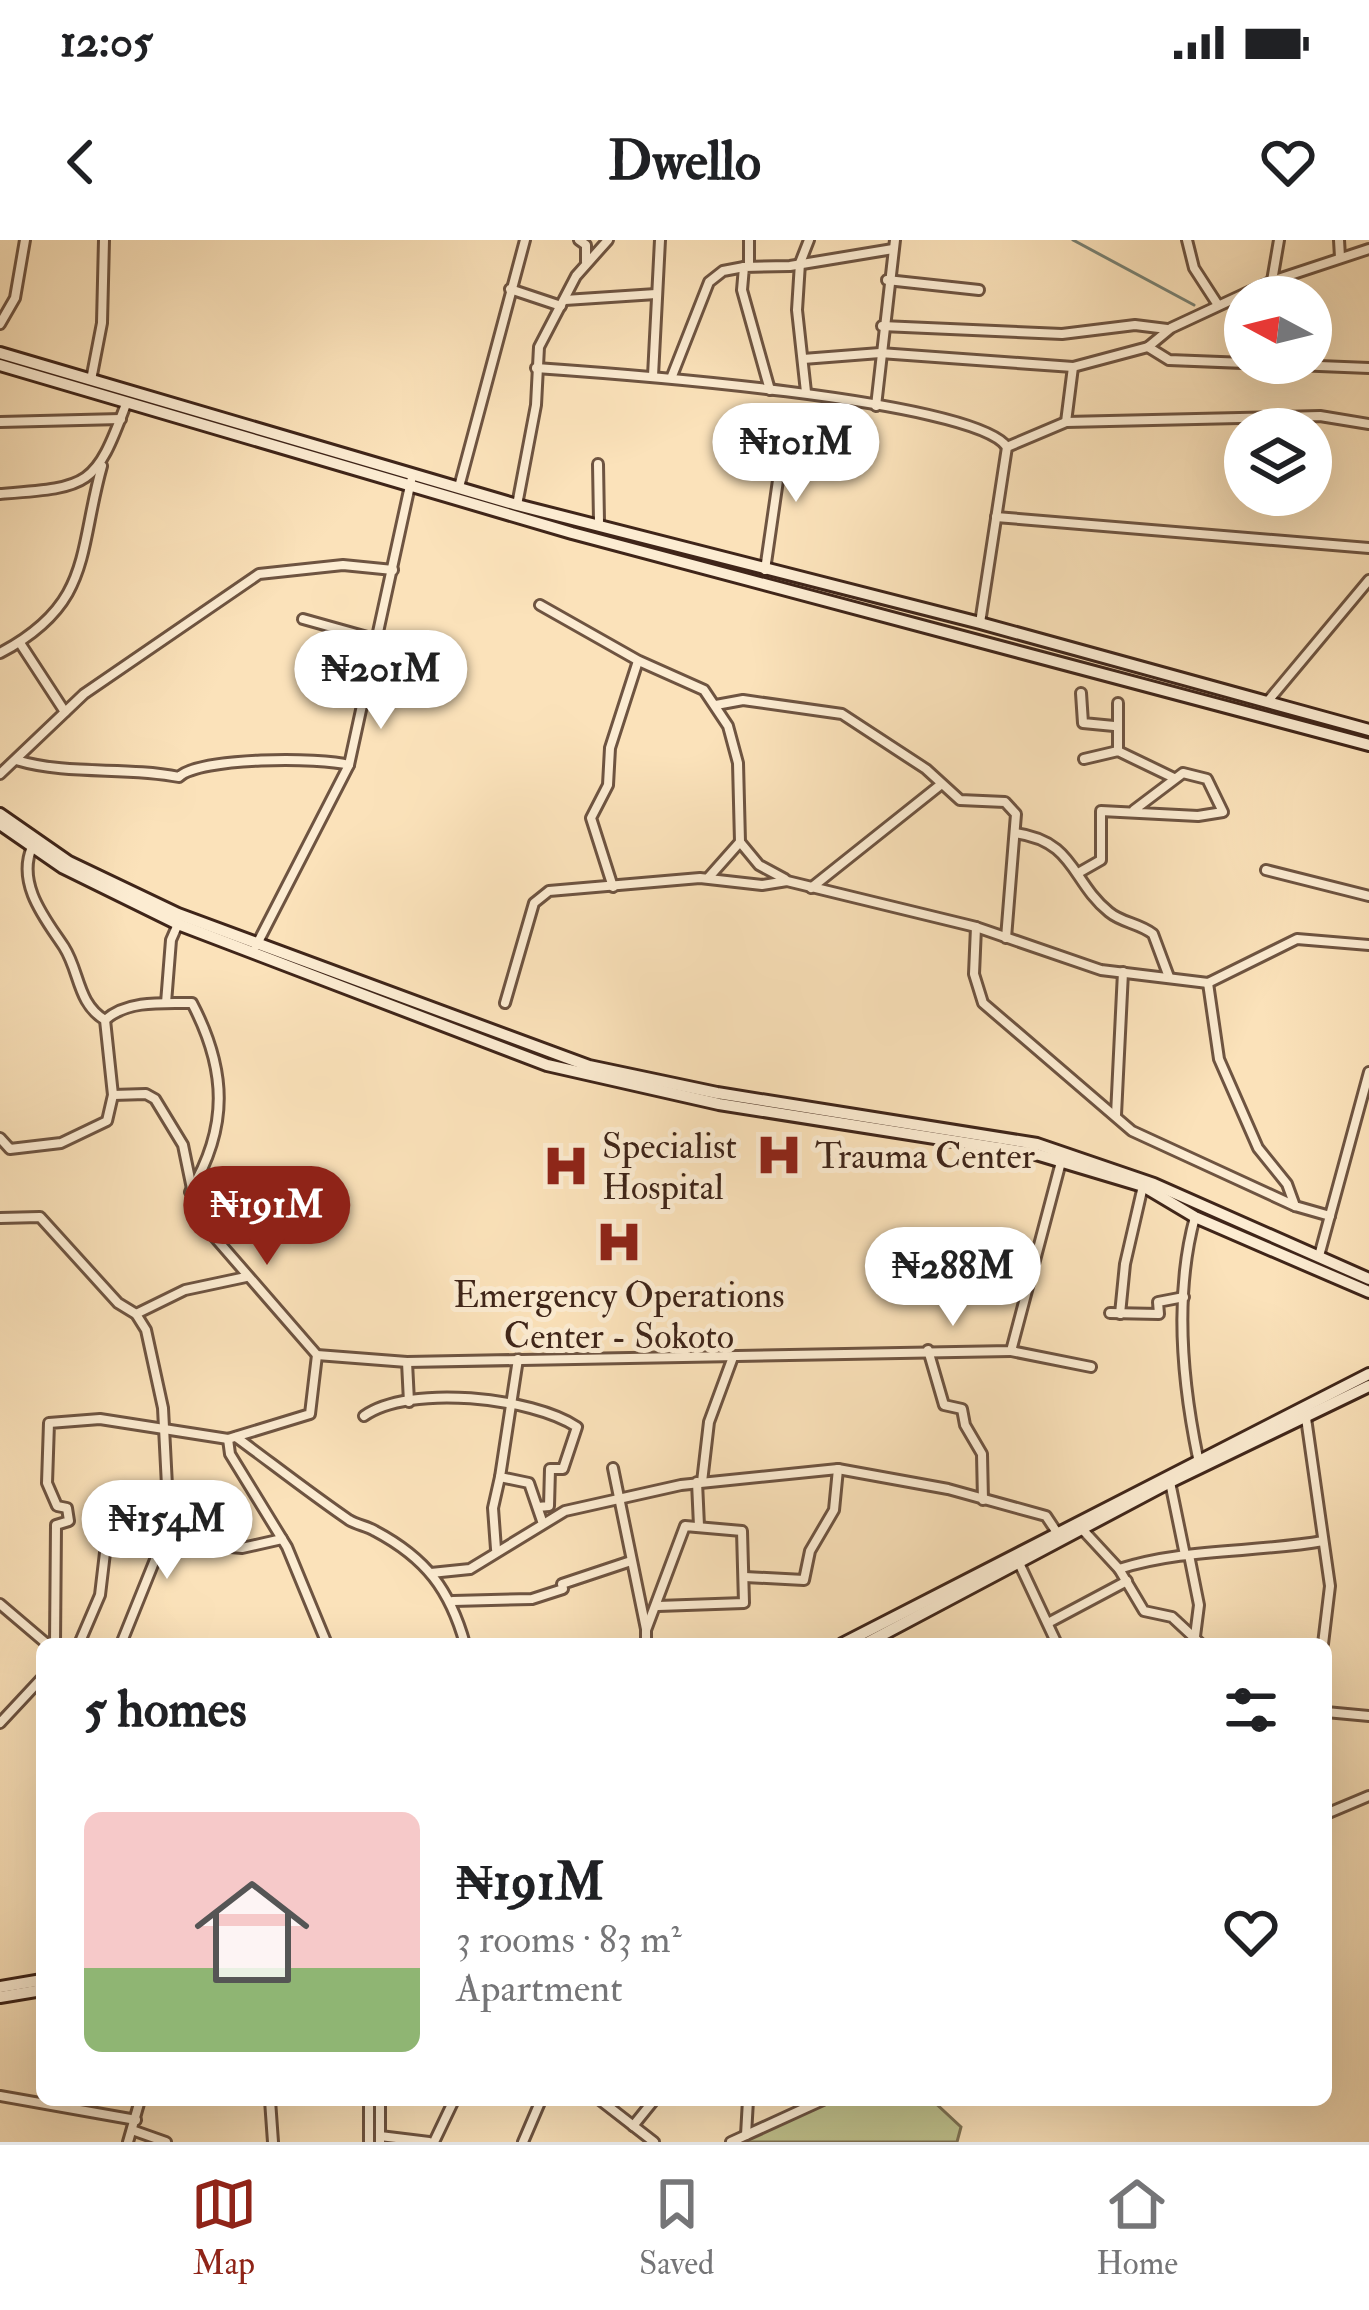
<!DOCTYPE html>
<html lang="en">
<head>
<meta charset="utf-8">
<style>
  body { margin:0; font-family:"IM FELL Double Pica",serif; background:#f6f6f6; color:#202124; height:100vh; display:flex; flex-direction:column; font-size:45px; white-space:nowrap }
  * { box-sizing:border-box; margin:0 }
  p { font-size:39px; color:#757577 }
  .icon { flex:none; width:66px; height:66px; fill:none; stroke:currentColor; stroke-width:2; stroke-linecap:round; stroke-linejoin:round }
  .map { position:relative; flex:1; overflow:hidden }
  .sheet { position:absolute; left:36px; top:1398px; width:1296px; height:468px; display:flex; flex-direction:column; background:#fff; border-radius:18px; box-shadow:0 12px 48px #0002 }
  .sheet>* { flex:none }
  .needle { width:78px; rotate:277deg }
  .controls { position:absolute; left:1224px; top:36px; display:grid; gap:24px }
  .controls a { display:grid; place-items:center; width:108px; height:108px; border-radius:50%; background:#fff; box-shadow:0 12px 48px #0002; font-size:60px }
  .price { position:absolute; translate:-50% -102px; padding:0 27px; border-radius:42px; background:#fff; color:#222; font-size:39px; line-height:78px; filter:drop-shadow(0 3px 6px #0008) }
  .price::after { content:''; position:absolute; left:50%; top:72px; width:36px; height:27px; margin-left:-18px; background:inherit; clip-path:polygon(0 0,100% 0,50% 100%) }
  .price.current { background:#8f2418; color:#fff }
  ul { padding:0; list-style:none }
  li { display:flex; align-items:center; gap:36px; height:300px; padding:0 48px }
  li span { display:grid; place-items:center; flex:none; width:336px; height:240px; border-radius:18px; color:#555 }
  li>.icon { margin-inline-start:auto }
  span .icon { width:144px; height:144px; fill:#fffc; stroke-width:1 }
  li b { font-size:51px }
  h2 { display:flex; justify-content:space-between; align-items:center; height:144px; padding:0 48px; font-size:51px }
  .status { display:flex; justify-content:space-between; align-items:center; height:84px; padding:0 60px; background:#fff; direction:ltr }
  .status svg { height:33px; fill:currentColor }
  header { display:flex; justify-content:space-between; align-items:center; height:156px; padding:0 48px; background:#fff; font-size:54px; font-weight:700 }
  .tab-bar { display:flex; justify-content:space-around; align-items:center; height:168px; border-top:3px solid #e0e0e0; background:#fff; font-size:33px; color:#757577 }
  .tab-bar a { display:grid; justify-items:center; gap:6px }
  .tab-bar .current { color:#8f2418 }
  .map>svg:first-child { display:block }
</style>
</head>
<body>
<div class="status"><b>12:05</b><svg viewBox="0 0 49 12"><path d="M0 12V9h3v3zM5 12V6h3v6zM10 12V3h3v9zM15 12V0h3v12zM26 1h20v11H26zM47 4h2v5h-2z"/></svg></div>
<header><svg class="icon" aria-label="back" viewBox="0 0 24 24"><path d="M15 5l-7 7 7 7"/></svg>Dwello<svg class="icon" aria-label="heart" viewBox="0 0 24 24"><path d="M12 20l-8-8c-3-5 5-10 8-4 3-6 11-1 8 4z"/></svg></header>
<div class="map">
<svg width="1369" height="1902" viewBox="0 0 1369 1902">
  <rect width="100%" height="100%" fill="#fbe2ba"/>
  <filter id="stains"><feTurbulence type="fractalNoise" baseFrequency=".00167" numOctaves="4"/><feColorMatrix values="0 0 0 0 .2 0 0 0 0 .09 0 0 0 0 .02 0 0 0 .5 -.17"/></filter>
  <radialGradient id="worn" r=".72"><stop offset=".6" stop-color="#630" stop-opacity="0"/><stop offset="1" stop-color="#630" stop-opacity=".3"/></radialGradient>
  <polygon fill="#c1c38e" stroke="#807454" stroke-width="3" points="827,1860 932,1860 961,1887 957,1902 740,1902"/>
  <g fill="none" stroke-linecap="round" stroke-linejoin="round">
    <polyline stroke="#798172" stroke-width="3" points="1073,0 1194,65"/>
    <defs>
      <g id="street">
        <polyline points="579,0 586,5 586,22"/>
        <polyline points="749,0 749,25"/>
        <polyline points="1187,0 1194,28 1218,65"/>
        <polyline points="1339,0 1340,17"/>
        <polyline points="887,40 979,50"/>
        <polyline points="1272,41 1279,0"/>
        <polyline points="510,49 561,66"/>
        <polyline points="565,60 656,54"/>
        <polyline points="0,84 15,58 25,0"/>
        <polyline points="882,86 1062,94 1135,85 1167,89"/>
        <polyline points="1148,107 1169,120 1369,128"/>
        <polyline points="803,119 880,113 1073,127 1148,107 1171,88 1272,41 1369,9"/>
        <path d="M 536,128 C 608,133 975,159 1007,207"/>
        <polyline points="653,136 660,0"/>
        <polyline points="672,136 709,42 723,31 744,27"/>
        <polyline points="91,140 102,83 104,0"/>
        <polyline points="770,150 742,50 744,27 790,26 893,9"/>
        <polyline points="806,152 797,70 800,23 809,0"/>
        <polyline points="876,166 895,0"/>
        <polyline points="0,182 121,179"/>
        <polyline points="1066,182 1073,127"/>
        <polyline points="598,224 599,281"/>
        <polyline points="459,247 525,0"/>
        <path d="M 0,254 C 89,247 95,248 126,164"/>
        <polyline points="517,265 536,165 539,107 576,36 608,0"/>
        <polyline points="996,277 1369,308"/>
        <polyline points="765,330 785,192"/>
        <polyline points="540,365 639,421 704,450 728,486 738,523 740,602 759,625 785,639"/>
        <polyline points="303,379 378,400"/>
        <polyline points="980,383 1007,207 1066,182 1320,176 1369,184"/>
        <polyline points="20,403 65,472"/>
        <path d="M 0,413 C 93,364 78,311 102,226"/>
        <polyline points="323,429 370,442"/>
        <polyline points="1081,453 1083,483 1114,486"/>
        <polyline points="1268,461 1369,340"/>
        <polyline points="716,465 743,460 842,474 926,529 960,560 1005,562 1016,574 1006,698"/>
        <polyline points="1118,511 1118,463"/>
        <polyline points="1084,519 1118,511 1174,538"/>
        <path d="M 16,520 C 70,536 124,526 179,537 C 199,517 321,517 349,525"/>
        <polyline points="0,534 84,454 259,334 343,325 393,330"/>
        <path d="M 1015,593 C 1075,601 1071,641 1109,672 C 1122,683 1139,683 1153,694 L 1169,737"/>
        <polyline points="1266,630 1369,656"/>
        <polyline points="1080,632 1101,620 1101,571 1198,576 1223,572 1207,539 1183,533 1134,570"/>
        <polyline points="709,637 740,602"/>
        <polyline points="613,647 591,578 608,545 610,508 638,421"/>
        <polyline points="811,648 939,546"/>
        <polyline points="976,687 974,734 983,763 1132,891 1295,966"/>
        <polyline points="256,706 349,525 411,241"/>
        <polyline points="1208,743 1219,819 1258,908 1287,944 1295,966 1330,976"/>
        <polyline points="166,763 171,700 178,684"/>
        <polyline points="505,763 534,663 549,651 700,638 762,645 787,641 976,687 1101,730 1208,743 1297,699 1369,705"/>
        <path d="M 105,780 C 127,760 164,763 192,763 C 227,830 229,887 190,952"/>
        <polyline points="113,855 146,854 155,859 183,905 198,978 317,1115 407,1122 1011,1111 1061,922"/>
        <polyline points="1116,875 1123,732"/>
        <path d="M 0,898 L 10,909 L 61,903 L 107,881 L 113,855 L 105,780 C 77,763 80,732 64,707 C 47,681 16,645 32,607"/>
        <path d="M 1195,977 C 1174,1054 1182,1141 1198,1218"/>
        <polyline points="0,978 40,977 118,1063 136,1074 146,1090 163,1168 169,1285 121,1404"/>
        <polyline points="1319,1016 1369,832"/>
        <polyline points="1110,1073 1159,1074 1158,1062 1184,1057"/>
        <polyline points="136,1074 185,1050 246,1037"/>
        <polyline points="1120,1074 1125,1024 1143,946"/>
        <polyline points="928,1110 944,1165 962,1169 965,1185 982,1214 983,1260"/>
        <polyline points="1011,1111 1091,1127"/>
        <polyline points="518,1119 500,1237 529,1243 542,1281"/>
        <polyline points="407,1122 409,1162"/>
        <path d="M 364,1176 C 409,1144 532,1157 577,1187 L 563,1229 L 550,1229 L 549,1266 L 538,1267"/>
        <polyline points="1306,1178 1330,1346 1323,1404"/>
        <path d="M 236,1197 C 274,1225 311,1254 349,1280 C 357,1285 367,1286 375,1291 C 426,1318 450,1350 465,1404"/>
        <polyline points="228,1199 230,1214 287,1307 327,1404"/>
        <polyline points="613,1228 646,1389"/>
        <polyline points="697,1242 699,1286"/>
        <polyline points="702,1242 709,1182 733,1117"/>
        <polyline points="1170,1242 1185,1315"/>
        <polyline points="1082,1289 1119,1329 1144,1371 1172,1377 1201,1404"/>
        <polyline points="496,1309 493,1268 500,1237"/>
        <polyline points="1189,1315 1199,1365 1194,1404"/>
        <polyline points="1019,1323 1057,1404"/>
        <path d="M 1119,1329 C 1184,1308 1255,1313 1323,1301"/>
        <polyline points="431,1333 470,1329 565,1271 681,1245 838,1229 948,1249 1046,1276 1056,1291"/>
        <polyline points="745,1337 804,1340 810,1311 834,1270 838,1229"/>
        <polyline points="453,1361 532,1359 563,1349 562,1344 631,1321"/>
        <polyline points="0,1364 47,1404"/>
        <polyline points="1048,1383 1127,1341"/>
        <polyline points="55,1404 56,1285 69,1281 67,1268 57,1266 47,1243 49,1183 100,1179 228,1199 310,1174 317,1115"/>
        <polyline points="79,1404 100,1355 109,1279 178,1269 211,1280 208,1305 242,1308 282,1299"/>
        <polyline points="646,1404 646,1390 685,1286 742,1291 744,1363 658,1366"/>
        <polyline points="1326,1472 1369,1476"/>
        <polyline points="0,1483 42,1438"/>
        <polyline points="1326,1574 1369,1556"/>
        <polyline points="0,1856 136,1880"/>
        <polyline points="270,1860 273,1902"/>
        <polyline points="369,1860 369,1902"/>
        <polyline points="380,1860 380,1902"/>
        <polyline points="600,1860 654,1902"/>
        <polyline points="633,1886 654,1860"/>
        <polyline points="132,1890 166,1902"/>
        <polyline points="746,1895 748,1860"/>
        <polyline points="380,1896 429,1902"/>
        <polyline points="128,1902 140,1860"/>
        <polyline points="434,1902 454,1860"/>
        <polyline points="523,1902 541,1860"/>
        <polyline points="731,1902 823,1860"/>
      </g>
      <g id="secondary">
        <polyline points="0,113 517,265 980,383 1369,490"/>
        <polyline points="0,125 572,293 1369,505"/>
        <polyline points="0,574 69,622 178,674 589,826 717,853 1037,904 1154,944 1369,1039"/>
        <polyline points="0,584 62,627 178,684 547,825 719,864 1036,914 1143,946 1195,977 1369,1052"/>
        <polyline points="842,1404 1369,1134"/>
        <polyline points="865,1404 1170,1242 1369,1146"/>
        <polyline points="0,1747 42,1740"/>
        <polyline points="0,1757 42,1750"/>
      </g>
    </defs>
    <use href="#street" stroke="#6e5441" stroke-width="14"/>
    <use href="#secondary" stroke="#3f2519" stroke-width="16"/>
    <use href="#street" stroke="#fcecd2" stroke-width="8"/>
    <use href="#secondary" stroke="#fcecd2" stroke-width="10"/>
  </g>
  <defs>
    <symbol id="hospital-bare" viewBox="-9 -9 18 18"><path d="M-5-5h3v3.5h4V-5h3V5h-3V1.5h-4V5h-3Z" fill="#8f2418" stroke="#fcecd2" stroke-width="2.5" paint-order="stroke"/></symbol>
  </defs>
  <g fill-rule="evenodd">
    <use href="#hospital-bare" x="746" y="882" width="66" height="66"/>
    <use href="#hospital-bare" x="533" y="893" width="66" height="66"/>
    <use href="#hospital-bare" x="586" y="969" width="66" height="66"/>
  </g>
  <g text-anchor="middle" stroke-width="10" stroke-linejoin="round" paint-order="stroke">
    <g font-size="36" fill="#3f2519" stroke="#fcecd2" text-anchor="start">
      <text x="602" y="918">Specialist<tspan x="602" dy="41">Hospital</tspan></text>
      <text x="815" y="928">Trauma Center</text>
      <text x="619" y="1067" text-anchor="middle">Emergency Operations<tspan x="619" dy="41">Center - Sokoto</tspan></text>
    </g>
  </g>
  <rect width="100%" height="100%" filter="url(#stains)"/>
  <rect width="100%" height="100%" fill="url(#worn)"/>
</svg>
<div class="controls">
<a><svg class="needle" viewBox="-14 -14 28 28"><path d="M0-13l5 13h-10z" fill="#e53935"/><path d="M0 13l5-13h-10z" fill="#757577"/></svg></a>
<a><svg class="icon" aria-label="layers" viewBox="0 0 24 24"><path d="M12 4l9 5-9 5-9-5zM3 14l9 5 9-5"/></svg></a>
</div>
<b class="price" style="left:796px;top:265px">₦101M</b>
<b class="price" style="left:381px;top:492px">₦201M</b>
<b class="price current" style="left:267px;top:1028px">₦191M</b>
<b class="price" style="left:953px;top:1089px">₦288M</b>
<b class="price" style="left:167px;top:1342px">₦154M</b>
<section class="sheet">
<h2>5 homes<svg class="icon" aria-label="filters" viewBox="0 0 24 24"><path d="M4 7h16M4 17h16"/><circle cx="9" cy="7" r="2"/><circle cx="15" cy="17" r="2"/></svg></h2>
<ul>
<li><span style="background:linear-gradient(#f6c9c9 65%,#8fb573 0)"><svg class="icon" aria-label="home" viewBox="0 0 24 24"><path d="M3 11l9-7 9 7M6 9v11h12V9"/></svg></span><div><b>₦191M</b><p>3 rooms · 83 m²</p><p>Apartment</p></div><svg class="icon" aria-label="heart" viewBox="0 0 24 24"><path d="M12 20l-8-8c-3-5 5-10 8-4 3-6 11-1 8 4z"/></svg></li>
</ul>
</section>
</div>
<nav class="tab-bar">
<a class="current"><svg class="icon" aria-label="map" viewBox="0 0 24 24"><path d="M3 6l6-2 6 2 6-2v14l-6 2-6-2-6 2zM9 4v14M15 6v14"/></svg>Map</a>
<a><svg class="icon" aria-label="saved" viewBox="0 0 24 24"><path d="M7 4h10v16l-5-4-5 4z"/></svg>Saved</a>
<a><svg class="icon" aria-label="home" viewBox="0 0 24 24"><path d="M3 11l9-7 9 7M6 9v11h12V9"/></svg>Home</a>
</nav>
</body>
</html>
